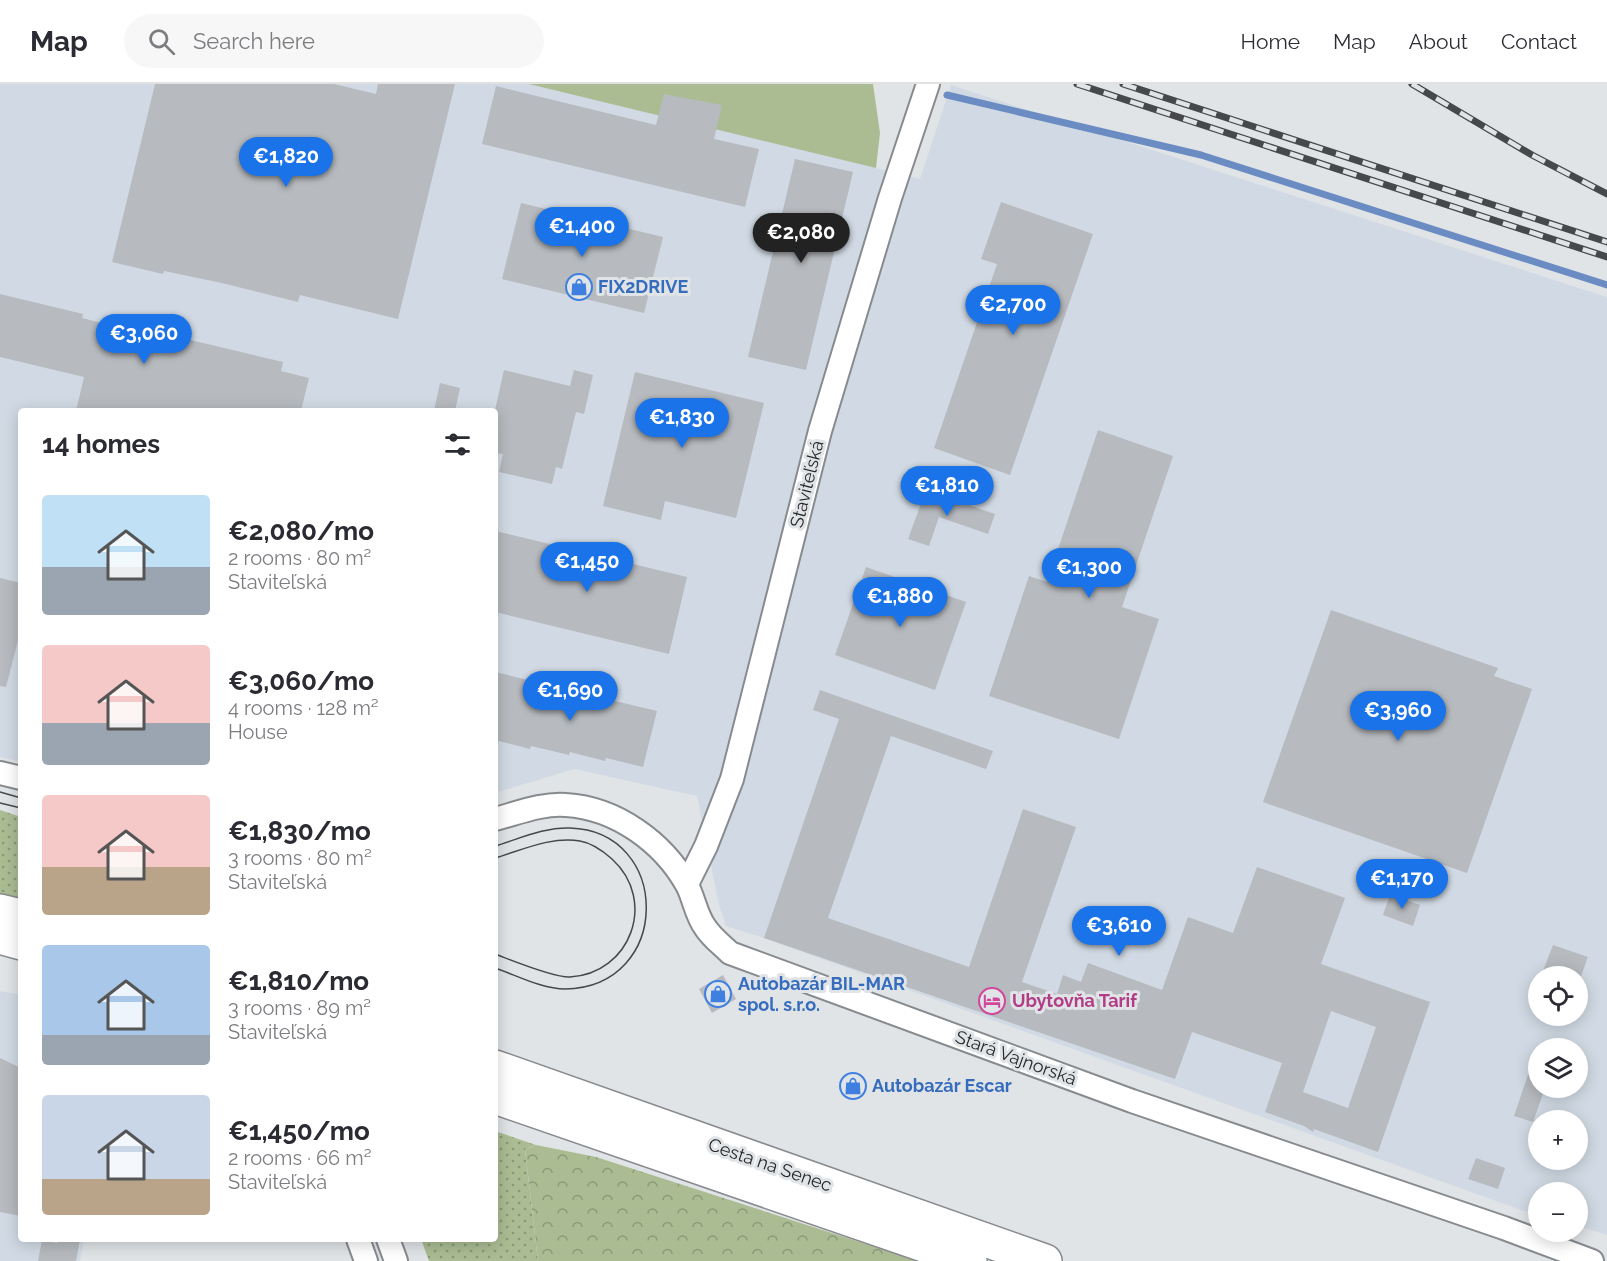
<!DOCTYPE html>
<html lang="en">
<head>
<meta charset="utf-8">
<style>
  body { margin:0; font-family:Raleway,sans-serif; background:#f7f7f7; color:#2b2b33; height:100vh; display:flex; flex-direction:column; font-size:22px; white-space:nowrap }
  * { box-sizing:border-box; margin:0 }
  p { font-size:20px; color:#7c7c81 }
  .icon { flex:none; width:33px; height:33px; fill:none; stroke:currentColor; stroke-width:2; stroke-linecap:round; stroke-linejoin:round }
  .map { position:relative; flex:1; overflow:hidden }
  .drawer { position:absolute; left:18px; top:324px; width:480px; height:834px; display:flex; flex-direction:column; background:#fff; border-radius:6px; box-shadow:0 3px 15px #0003 }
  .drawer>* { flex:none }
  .tools { position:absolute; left:1528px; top:882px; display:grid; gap:12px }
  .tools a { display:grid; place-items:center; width:60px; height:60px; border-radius:50%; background:#fff; box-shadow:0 3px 15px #0003; font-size:30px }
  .price { position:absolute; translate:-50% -51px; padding:0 14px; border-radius:21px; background:#1a73e8; color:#fff; font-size:20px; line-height:39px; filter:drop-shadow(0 2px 3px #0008) }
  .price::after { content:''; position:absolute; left:50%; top:36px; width:18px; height:14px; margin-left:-9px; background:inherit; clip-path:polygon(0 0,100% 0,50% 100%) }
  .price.current { background:#222; color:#fff }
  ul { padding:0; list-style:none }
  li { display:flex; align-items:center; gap:18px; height:150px; padding:0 24px }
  li span { display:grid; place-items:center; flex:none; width:168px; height:120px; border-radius:6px; color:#555 }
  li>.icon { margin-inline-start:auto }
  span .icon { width:72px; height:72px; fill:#fffc; stroke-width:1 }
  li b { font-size:26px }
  h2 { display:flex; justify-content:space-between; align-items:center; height:72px; padding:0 24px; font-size:26px }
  header { display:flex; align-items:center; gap:36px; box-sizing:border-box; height:84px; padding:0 30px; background:#fff; border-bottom:2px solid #e1e1e2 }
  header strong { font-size:28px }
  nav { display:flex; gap:33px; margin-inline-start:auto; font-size:21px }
  .search { width:420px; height:54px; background:#f7f7f7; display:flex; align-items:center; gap:15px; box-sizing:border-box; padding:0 21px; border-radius:33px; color:#7c7c81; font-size:22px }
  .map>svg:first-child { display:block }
</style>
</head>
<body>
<header>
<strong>Map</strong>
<div class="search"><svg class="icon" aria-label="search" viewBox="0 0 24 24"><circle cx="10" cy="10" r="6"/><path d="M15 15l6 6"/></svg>Search here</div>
<nav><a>Home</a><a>Map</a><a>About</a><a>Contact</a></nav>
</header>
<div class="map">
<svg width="1607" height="1177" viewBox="0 0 1607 1177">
  <defs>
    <pattern id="grass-dots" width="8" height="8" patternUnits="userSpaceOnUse" patternTransform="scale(1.5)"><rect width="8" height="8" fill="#abbc93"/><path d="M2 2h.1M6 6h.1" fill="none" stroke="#8b9978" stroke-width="1.8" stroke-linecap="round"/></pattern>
    <pattern id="forest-crowns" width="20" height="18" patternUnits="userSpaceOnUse" patternTransform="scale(1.5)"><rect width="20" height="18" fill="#abbc93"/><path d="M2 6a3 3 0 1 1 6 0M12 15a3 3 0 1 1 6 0" fill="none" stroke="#8b9978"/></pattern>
  </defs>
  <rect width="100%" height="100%" fill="#e0e4e7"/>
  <g fill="#d1dae4" fill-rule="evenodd">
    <path d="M 0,0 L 537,0 L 920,95 L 951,1 L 1607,213 L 1607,1151 L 1578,1142 L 1578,1108 L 1539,1108 L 1539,1131 L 1521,1126 L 764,854 L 726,842 L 719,821 L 697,712 L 574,685 L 495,709 L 495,327 L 21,327 L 21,678 L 0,673 ZM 1539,892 L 1578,892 L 1578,932 L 1539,932 ZM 1539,964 L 1578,964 L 1578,1004 L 1539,1004 ZM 1539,1036 L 1578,1036 L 1578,1076 L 1539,1076 Z"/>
    <polygon points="0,907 21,911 21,1155 84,1155 80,1177 0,1177"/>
  </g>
  <g fill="url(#grass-dots)">
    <polygon points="0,726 21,733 21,815 0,810"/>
    <polygon points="495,1047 536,1061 525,1065 538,1177 429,1177 421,1155 495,1155"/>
  </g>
  <polygon fill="url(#forest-crowns)" points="536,1061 596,1073 919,1177 538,1177 525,1065"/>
  <polygon fill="#abbc93" points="529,0 873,0 880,49 876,84"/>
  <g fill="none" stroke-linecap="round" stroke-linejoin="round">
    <polyline stroke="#6a8cc2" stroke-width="7" points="947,11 1201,71 1607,201"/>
  </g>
  <g fill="#b7babe" fill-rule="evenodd">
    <polygon points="155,0 334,0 376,10 378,0 455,0 398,235 300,211 298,218 222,199 164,187 163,190 112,178"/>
    <polygon points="496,2 656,41 664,10 722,21 714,55 759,65 745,123 482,60"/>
    <polygon points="795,75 853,88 806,286 748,273"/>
    <polygon points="1001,118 1093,150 1010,391 934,364 997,180 981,175"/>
    <polygon points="521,119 663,153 644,229 502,195"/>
    <polygon points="0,210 83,230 82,234 168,256 169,251 283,278 281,287 309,294 301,327 76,327 84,293 0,273"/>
    <polygon points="504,286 570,302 574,286 593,291 584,330 576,328 562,385 556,383 552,400 499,388 503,370 495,369 495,326"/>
    <polygon points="635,288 764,319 736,434 665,417 661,436 603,422"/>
    <polygon points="440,299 460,304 455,327 434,327"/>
    <polygon points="1098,346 1173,372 1122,523 1159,535 1119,655 989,612 1029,492 1047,498"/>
    <polygon points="926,406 995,430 988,450 939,433 929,462 908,455"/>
    <polygon points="495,447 687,493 669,570 495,528"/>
    <polygon points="866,483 966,518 935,606 835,571"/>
    <polygon points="0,494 21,499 21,545 6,603 0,602"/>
    <polygon points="1331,526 1498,584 1494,592 1532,605 1467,789 1263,718"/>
    <polygon points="495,588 657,627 643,683 606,674 605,677 570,668 569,671 531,662 530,665 495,656"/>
    <path d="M 820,606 L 993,667 L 986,685 L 891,652 L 828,834 L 969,883 L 1023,725 L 1076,743 L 1022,898 L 1057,910 L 1063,891 L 1081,898 L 1088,879 L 1162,906 L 1188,833 L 1233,849 L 1257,783 L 1345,814 L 1321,880 L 1430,918 L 1378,1068 L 1314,1045 L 1313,1048 L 1304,1042 L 1265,1028 L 1282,979 L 1192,948 L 1175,995 L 764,854 L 839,635 L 813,626 ZM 1331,927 L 1376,943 L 1348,1024 L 1303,1008 Z"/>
    <polygon points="1390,811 1420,821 1413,842 1383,831"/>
    <polygon points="1553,861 1588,873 1581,892 1541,892"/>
    <polygon points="723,891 736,915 712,929 699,905"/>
    <polygon points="1536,967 1539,967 1539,1004 1545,1004 1533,1038 1514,1032"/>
    <polygon points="0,974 21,984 21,1132 0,1128"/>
    <polygon points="1476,1074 1505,1084 1498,1105 1468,1095"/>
    <polygon points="58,1155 80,1155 76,1177 38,1177 42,1156 57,1159"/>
  </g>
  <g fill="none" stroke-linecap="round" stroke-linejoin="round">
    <defs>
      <g id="minor">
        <polyline points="0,689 21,694"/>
        <path d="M 495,735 C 518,729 543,719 566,721 C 616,724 663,758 687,801 C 694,814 696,831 705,843 C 711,853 722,861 730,869 L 1132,1017 L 1504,1144 L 1592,1177"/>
        <polyline points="687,800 706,762 732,695 820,347 890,114 928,0"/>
        <polyline points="358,1155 366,1177"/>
        <polyline points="388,1155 396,1177"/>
      </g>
      <g id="primary">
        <polyline points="0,827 21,832"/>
        <polyline points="0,853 21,859"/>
        <polyline points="495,983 1045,1177"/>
        <polyline points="495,1013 970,1177"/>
      </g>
    </defs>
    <use href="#minor" stroke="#878a8e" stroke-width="26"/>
    <use href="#primary" stroke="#878a8e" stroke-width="36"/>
    <use href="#minor" stroke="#fff" stroke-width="22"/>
    <use href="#primary" stroke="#fff" stroke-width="33"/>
    <g stroke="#46484a" stroke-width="1.5">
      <polyline points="0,708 21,714"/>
      <polyline points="0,719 21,724"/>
      <path d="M 495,762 C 519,755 544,743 570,744 C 672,747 673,903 565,905 C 542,905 516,891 495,884"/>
      <path d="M 495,774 C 522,766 552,752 580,757 C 592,759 603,767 612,775 C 658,817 630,890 570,893 C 554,894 511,876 495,870"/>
    </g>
    <defs>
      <g id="rail">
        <polyline points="1077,0 1607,173"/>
        <polyline points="1123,0 1607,158"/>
        <polyline points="1412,0 1532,71 1607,110"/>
      </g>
    </defs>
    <use href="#rail" stroke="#46484a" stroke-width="7"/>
    <use href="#rail" stroke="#e0e4e7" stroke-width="4.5" stroke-dasharray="14" stroke-linecap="butt"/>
  </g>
  <defs>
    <symbol id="shop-ring" viewBox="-11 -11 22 22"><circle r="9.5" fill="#e0e4e7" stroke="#3f7fe0" stroke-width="1.5"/><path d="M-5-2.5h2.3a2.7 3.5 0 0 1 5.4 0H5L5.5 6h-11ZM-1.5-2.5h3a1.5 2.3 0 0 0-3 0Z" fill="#3f7fe0"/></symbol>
    <symbol id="hotel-ring" viewBox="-11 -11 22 22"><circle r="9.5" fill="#e0e4e7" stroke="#d1479c" stroke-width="1.5"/><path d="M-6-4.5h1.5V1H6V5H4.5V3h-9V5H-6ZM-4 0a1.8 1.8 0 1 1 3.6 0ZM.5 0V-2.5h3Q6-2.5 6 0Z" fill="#d1479c"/></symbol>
  </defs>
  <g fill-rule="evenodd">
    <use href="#shop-ring" x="564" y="188" width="30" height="30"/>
    <use href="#shop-ring" x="703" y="895" width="30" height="30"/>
    <use href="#hotel-ring" x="977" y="902" width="30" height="30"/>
    <use href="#shop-ring" x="838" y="987" width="30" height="30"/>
  </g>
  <g text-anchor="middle" stroke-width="6" stroke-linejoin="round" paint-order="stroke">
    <g font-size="18" font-weight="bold" fill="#366cbe" stroke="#e0e4e7" text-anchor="start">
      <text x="598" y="209">FIX2DRIVE</text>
      <text x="738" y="906">Autobazár BIL-MAR<tspan x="738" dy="21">spol. s.r.o.</tspan></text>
      <text x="872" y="1008">Autobazár Escar</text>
    </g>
    <g font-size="18" fill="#27282a" stroke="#e0e4e7">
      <text transform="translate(807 400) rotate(-76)" y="6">Staviteľská</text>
      <text transform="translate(1016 974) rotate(20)" y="6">Stará Vajnorská</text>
      <text transform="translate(770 1081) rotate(19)" y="6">Cesta na Senec</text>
    </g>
    <g font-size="18" font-weight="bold" fill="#b23c85" stroke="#e0e4e7" text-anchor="start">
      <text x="1012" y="923">Ubytovňa Tarif</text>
    </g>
  </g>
</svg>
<div class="tools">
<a><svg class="icon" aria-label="locate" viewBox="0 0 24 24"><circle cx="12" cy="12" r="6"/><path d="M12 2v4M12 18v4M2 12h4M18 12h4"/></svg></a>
<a><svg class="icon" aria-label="layers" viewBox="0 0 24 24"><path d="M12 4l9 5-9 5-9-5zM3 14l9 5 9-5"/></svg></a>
<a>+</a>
<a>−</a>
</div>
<b class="price" style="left:286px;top:104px">€1,820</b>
<b class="price" style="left:582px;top:174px">€1,400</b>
<b class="price current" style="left:801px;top:180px">€2,080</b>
<b class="price" style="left:1013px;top:252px">€2,700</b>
<b class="price" style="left:144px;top:281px">€3,060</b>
<b class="price" style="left:682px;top:365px">€1,830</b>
<b class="price" style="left:947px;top:433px">€1,810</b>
<b class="price" style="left:587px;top:509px">€1,450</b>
<b class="price" style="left:1089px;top:515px">€1,300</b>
<b class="price" style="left:900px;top:544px">€1,880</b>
<b class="price" style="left:570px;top:638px">€1,690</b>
<b class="price" style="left:1398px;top:658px">€3,960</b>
<b class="price" style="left:1402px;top:826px">€1,170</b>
<b class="price" style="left:1119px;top:873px">€3,610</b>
<section class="drawer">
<h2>14 homes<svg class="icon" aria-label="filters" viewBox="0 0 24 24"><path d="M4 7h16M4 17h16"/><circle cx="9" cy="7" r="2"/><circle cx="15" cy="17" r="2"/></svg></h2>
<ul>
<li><span style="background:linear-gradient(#bfe0f5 60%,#9aa5b1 0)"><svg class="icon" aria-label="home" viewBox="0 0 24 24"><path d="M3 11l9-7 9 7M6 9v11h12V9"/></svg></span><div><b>€2,080/mo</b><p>2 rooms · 80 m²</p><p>Staviteľská</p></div></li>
<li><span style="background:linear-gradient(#f6c9c9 65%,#9aa5b1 0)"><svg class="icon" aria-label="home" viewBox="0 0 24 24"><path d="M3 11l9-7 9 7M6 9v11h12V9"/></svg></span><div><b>€3,060/mo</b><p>4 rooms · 128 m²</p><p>House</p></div></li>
<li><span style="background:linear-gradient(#f6c9c9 60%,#b9a48a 0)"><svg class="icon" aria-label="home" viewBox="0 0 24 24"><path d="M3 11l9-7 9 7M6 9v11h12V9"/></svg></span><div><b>€1,830/mo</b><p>3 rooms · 80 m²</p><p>Staviteľská</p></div></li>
<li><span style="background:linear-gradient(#a9c7e8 75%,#9aa5b1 0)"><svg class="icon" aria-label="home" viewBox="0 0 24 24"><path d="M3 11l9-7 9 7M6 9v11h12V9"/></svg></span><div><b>€1,810/mo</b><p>3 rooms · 89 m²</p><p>Staviteľská</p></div></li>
<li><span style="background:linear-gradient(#c9d6e8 70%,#b9a48a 0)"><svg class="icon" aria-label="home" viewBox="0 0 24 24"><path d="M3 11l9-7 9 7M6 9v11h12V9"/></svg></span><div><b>€1,450/mo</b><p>2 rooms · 66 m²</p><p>Staviteľská</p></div></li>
</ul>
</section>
</div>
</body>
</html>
